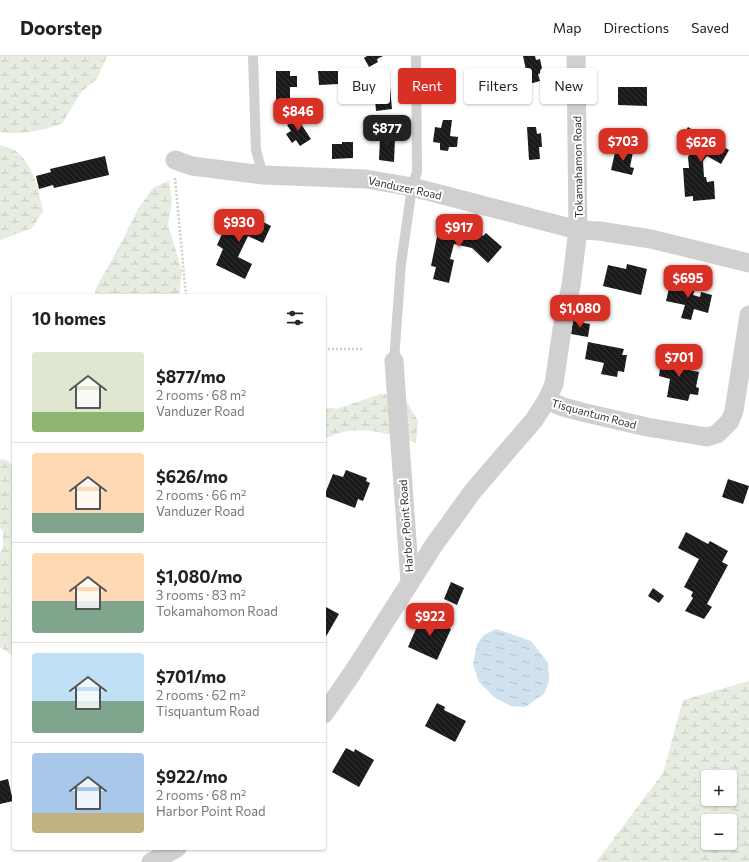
<!DOCTYPE html>
<html lang="en">
<head>
<meta charset="utf-8">
<style>
  body { margin:0; font-family:Commissioner,sans-serif; background:#f6f6f6; color:#222; height:100vh; display:flex; flex-direction:column; font-size:15px; white-space:nowrap }
  * { box-sizing:border-box; margin:0 }
  p { font-size:13px; color:#767676 }
  .icon { flex:none; width:22px; height:22px; fill:none; stroke:currentColor; stroke-width:2; stroke-linecap:round; stroke-linejoin:round }
  .map { position:relative; flex:1; overflow:hidden }
  .drawer { position:absolute; left:12px; top:238px; width:314px; height:556px; display:flex; flex-direction:column; background:#fff; border-radius:4px; box-shadow:0 1px 3px #0004 }
  .drawer>* { flex:none }
  .banner { position:absolute; left:338px; top:12px; width:351px; height:36px; display:flex; gap:8px }
  .tools { position:absolute; left:701px; top:714px; display:grid; gap:8px }
  .tools a { display:grid; place-items:center; width:36px; height:36px; border-radius:4px; background:#fff; box-shadow:0 1px 3px #0004; font-size:20px }
  .price { position:absolute; translate:-50% -34px; padding:0 9px; border-radius:8px; background:#d93025; color:#fff; font-size:13px; line-height:26px; filter:drop-shadow(0 1px 2px #0008) }
  .price::after { content:''; position:absolute; left:50%; top:24px; width:12px; height:9px; margin-left:-6px; background:inherit; clip-path:polygon(0 0,100% 0,50% 100%) }
  .price.on { background:#222; color:#fff }
  ul { padding:0; list-style:none }
  li { display:flex; align-items:center; gap:12px; height:100px; padding:0 20px }
  li+li { border-top:1px solid #e0e0e0 }
  li span { display:grid; place-items:center; flex:none; width:112px; height:80px; border-radius:4px; color:#555 }
  li>.icon { margin-inline-start:auto }
  span .icon { width:48px; height:48px; fill:#fffc; stroke-width:1 }
  li b { font-size:17px }
  h2 { display:flex; justify-content:space-between; align-items:center; height:48px; padding:0 20px; font-size:17px }
  .chip { padding:0 14px; border-radius:4px; background:#fff; box-shadow:0 1px 3px #0004; font-size:14px; line-height:36px }
  .chip.on { background:#d93025; color:#fff }
  header { display:flex; align-items:center; gap:24px; box-sizing:border-box; height:56px; padding:0 20px; background:#fff; border-bottom:1px solid #e0e0e0 }
  header strong { font-size:19px }
  nav { display:flex; gap:22px; margin-inline-start:auto; font-size:14px }
  .map>svg:first-child { display:block }
</style>
</head>
<body>
<header>
<strong>Doorstep</strong>
<nav><a>Map</a><a>Directions</a><a>Saved</a></nav>
</header>
<div class="map">
<svg width="749" height="806" viewBox="0 0 749 806">
  <defs>
    <pattern id="wetland-marsh" width="20" height="14" patternUnits="userSpaceOnUse"><rect width="20" height="14" fill="#e6ecdf"/><path d="M1 5h8M5 5V1M11 12h8M15 12V8" fill="none" stroke="#c6cbc0"/></pattern>
    <pattern id="water-ripples" width="26" height="14" patternUnits="userSpaceOnUse"><rect width="26" height="14" fill="#cfe2ee"/><path d="M2 4q2-2 4 0t4 0M15 11q2-2 4 0t4 0" fill="none" stroke="#b2c2cd"/></pattern>
    <pattern id="building-back-hatch" width="6" height="6" patternUnits="userSpaceOnUse"><rect width="6" height="6" fill="#1a1a1a"/><path d="M-1 5l2 2M0 0l6 6M5-1l2 2" fill="none" stroke="#333"/></pattern>
  </defs>
  <rect width="100%" height="100%" fill="#fff"/>
  <g fill="url(#wetland-marsh)" fill-rule="evenodd">
    <path d="M 0,0 L 107,0 L 97,23 L 81,36 L 62,68 C 40,74 22,80 0,76 Z"/>
    <path d="M 0,89 C 5,91 13,92 17,96 C 33,109 39,135 43,155 L 32,172 L 0,184 Z"/>
    <polygon points="169,125 172,145 168,169 182,215 179,240 94,240 97,230 120,189 138,153 154,131"/>
    <path d="M 380,338 L 394,338 L 405,343 L 418,365 L 416,387 C 395,379 371,372 348,375 C 340,376 332,380 324,383 L 324,351 L 337,353 Z"/>
    <polygon points="0,403 6,404 14,410 14,601 0,591 0,498 3,490 3,476 0,472"/>
    <path d="M 749,625 L 749,806 L 596,806 L 663,717 L 683,644 ZM 708,721 L 730,721 L 730,743 L 708,743 ZM 708,765 L 730,765 L 730,787 L 708,787 Z"/>
  </g>
  <polygon fill="url(#water-ripples)" points="496,573 531,585 548,607 549,625 544,638 525,651 511,650 495,642 479,626 473,608 477,588 484,579"/>
  <g fill="url(#building-back-hatch)">
    <polygon points="367,0 383,0 377,3 378,6 369,11 364,2"/>
    <polygon points="523,0 535,0 536,4 540,3 543,17 538,18 540,25 529,28"/>
    <polygon points="276,15 290,15 290,20 297,20 297,31 290,31 290,49 283,49 283,46 276,46"/>
    <polygon points="318,15 339,15 340,28 319,29"/>
    <polygon points="390,31 392,53 376,55 374,32"/>
    <polygon points="618,31 647,31 647,50 618,49"/>
    <polygon points="300,61 303,66 301,68 311,83 300,90 296,84 292,87 286,78 291,75 287,69"/>
    <polygon points="443,64 452,64 450,80 458,81 457,91 449,91 448,95 440,94 440,87 433,86 435,71 441,72"/>
    <polygon points="527,71 536,71 537,78 541,77 542,91 539,91 540,103 529,104"/>
    <polygon points="688,71 706,82 710,74 724,83 720,89 729,94 721,108 707,100 703,105 704,121 706,121 707,126 714,125 715,143 693,145 693,140 685,141 683,112 689,112 688,101 693,93 679,86"/>
    <polygon points="380,81 395,82 394,106 379,104"/>
    <polygon points="342,86 353,86 353,102 332,103 332,88 342,88"/>
    <polygon points="616,92 633,96 630,111 634,112 632,119 611,114"/>
    <polygon points="105,100 109,119 54,132 53,129 39,133 36,120 51,116 50,113"/>
    <polygon points="232,156 253,166 255,162 271,170 263,187 248,180 238,201 252,208 245,223 216,209 223,193 217,189"/>
    <polygon points="440,166 476,174 483,180 486,177 502,191 488,207 472,192 454,188 450,203 454,204 449,227 433,223 436,211 431,210"/>
    <polygon points="627,208 647,213 641,239 603,230 608,209 626,213"/>
    <polygon points="671,224 696,230 693,239 700,241 701,236 712,239 708,257 694,253 691,264 681,262 685,249 666,245"/>
    <polygon points="573,265 590,268 588,281 571,278"/>
    <polygon points="588,286 624,293 622,299 627,299 624,316 618,315 617,321 601,318 604,307 585,303"/>
    <polygon points="662,300 690,305 689,314 699,316 696,331 699,332 698,339 690,338 688,345 667,341 670,323 659,320"/>
    <polygon points="346,414 367,422 366,425 370,427 363,445 358,443 355,452 324,440 333,418 343,421"/>
    <polygon points="728,423 749,430 743,448 722,441"/>
    <polygon points="686,476 708,488 710,485 728,495 722,506 728,509 707,548 712,551 704,563 685,555 693,542 691,540 693,536 684,531 699,503 678,492"/>
    <polygon points="451,526 464,532 457,549 444,543"/>
    <polygon points="653,532 664,540 659,547 648,540"/>
    <polygon points="324,550 339,558 324,584 324,563 325,561 324,560"/>
    <polygon points="423,557 447,569 446,571 451,573 437,604 408,591"/>
    <polygon points="437,647 445,651 444,654 466,665 455,686 425,670"/>
    <polygon points="346,692 354,696 355,693 374,704 359,731 332,716"/>
    <polygon points="8,723 13,745 0,748 0,725"/>
  </g>
  <g fill="none" stroke-linecap="round" stroke-linejoin="round">
    <g stroke="#cdcdcd" stroke-width="2.5" stroke-dasharray="2 2" stroke-linecap="butt">
      <polyline points="175,122 186,240"/>
      <polyline points="324,293 363,293"/>
    </g>
    <g stroke="#d0d0d0" stroke-width="10">
      <polyline points="253,0 256,94 263,119"/>
      <polyline points="394,305 401,208 412,131 417,116 416,0"/>
    </g>
    <g stroke="#d0d0d0" stroke-width="19">
      <polyline points="175,104 192,110 263,119 366,123 412,131 578,174 599,175 651,183 749,207"/>
      <polyline points="394,305 410,526"/>
      <polyline points="547,344 554,328 564,260 571,230 578,174 576,0"/>
      <polyline points="324,658 353,616 434,489 473,435 534,364 547,344 563,351 586,357 647,371 707,381 717,378 730,365 734,355 749,259"/>
      <polyline points="151,806 177,792"/>
    </g>
  </g>
  <g text-anchor="middle" stroke-width="4" stroke-linejoin="round" paint-order="stroke">
    <g font-size="11" fill="#333" stroke="#fff">
      <text transform="translate(578 111) rotate(-91)" y="4">Tokamahamon Road</text>
      <text transform="translate(405 132) rotate(12)" y="4">Vanduzer Road</text>
      <text transform="translate(594 358) rotate(15)" y="4">Tisquantum Road</text>
      <text transform="translate(406 470) rotate(-94)" y="4">Harbor Point Road</text>
    </g>
  </g>
</svg>
<div class="tools">
<a>+</a>
<a>−</a>
</div>
<b class="price" style="left:298px;top:76px">$846</b>
<b class="price on" style="left:387px;top:93px">$877</b>
<b class="price" style="left:623px;top:106px">$703</b>
<b class="price" style="left:701px;top:107px">$626</b>
<b class="price" style="left:239px;top:187px">$930</b>
<b class="price" style="left:459px;top:192px">$917</b>
<b class="price" style="left:688px;top:243px">$695</b>
<b class="price" style="left:580px;top:273px">$1,080</b>
<b class="price" style="left:679px;top:322px">$701</b>
<b class="price" style="left:430px;top:581px">$922</b>
<div class="banner">
<a class="chip">Buy</a>
<a class="chip on">Rent</a>
<a class="chip">Filters</a>
<a class="chip">New</a>
</div>
<section class="drawer">
<h2>10 homes<svg class="icon" aria-label="filters" viewBox="0 0 24 24"><path d="M4 7h16M4 17h16"/><circle cx="9" cy="7" r="2"/><circle cx="15" cy="17" r="2"/></svg></h2>
<ul>
<li><span style="background:linear-gradient(#dfe7d0 75%,#8fb573 0)"><svg class="icon" aria-label="home" viewBox="0 0 24 24"><path d="M3 11l9-7 9 7M6 9v11h12V9"/></svg></span><div><b>$877/mo</b><p>2 rooms · 68 m²</p><p>Vanduzer Road</p></div></li>
<li><span style="background:linear-gradient(#ffd9b3 75%,#7fa58c 0)"><svg class="icon" aria-label="home" viewBox="0 0 24 24"><path d="M3 11l9-7 9 7M6 9v11h12V9"/></svg></span><div><b>$626/mo</b><p>2 rooms · 66 m²</p><p>Vanduzer Road</p></div></li>
<li><span style="background:linear-gradient(#ffd9b3 60%,#7fa58c 0)"><svg class="icon" aria-label="home" viewBox="0 0 24 24"><path d="M3 11l9-7 9 7M6 9v11h12V9"/></svg></span><div><b>$1,080/mo</b><p>3 rooms · 83 m²</p><p>Tokamahomon Road</p></div></li>
<li><span style="background:linear-gradient(#bfe0f5 60%,#7fa58c 0)"><svg class="icon" aria-label="home" viewBox="0 0 24 24"><path d="M3 11l9-7 9 7M6 9v11h12V9"/></svg></span><div><b>$701/mo</b><p>2 rooms · 62 m²</p><p>Tisquantum Road</p></div></li>
<li><span style="background:linear-gradient(#a9c7e8 75%,#c2b280 0)"><svg class="icon" aria-label="home" viewBox="0 0 24 24"><path d="M3 11l9-7 9 7M6 9v11h12V9"/></svg></span><div><b>$922/mo</b><p>2 rooms · 68 m²</p><p>Harbor Point Road</p></div></li>
</ul>
</section>
</div>
</body>
</html>
